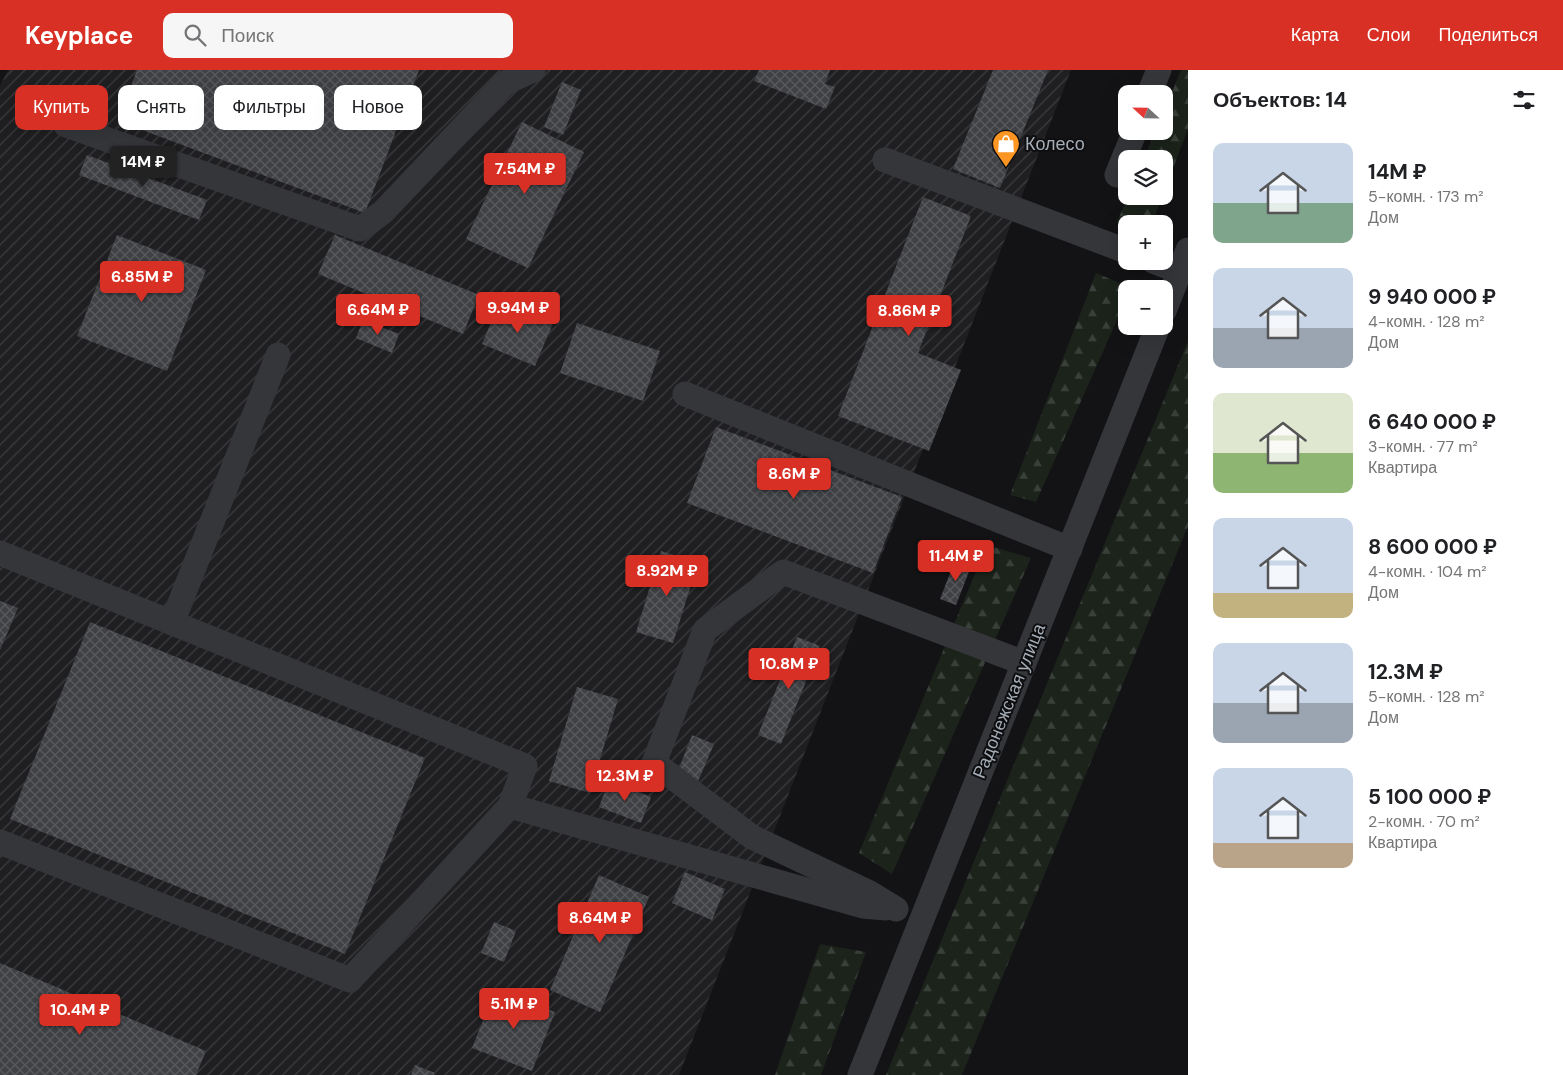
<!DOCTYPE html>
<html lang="ru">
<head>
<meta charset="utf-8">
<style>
  body { margin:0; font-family:"DM Sans",sans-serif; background:#f6f6f6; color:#202124; height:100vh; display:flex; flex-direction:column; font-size:19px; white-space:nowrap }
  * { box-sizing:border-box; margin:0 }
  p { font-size:16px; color:#757577 }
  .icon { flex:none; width:28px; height:28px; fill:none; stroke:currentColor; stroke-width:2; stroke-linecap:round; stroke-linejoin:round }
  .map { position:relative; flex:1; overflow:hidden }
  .drawer { display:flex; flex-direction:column; background:#fff; width:375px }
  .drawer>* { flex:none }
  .top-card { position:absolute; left:15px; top:15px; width:475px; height:45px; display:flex; gap:10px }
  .needle { width:32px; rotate:292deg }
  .fabs { position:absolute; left:1118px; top:15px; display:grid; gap:10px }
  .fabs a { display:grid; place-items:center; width:55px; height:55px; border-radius:10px; background:#fff; box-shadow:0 5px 20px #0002; font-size:25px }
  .price { position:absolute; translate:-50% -42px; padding:0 11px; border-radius:5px; background:#d93025; color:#fff; font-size:16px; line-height:32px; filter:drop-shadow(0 1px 2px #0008) }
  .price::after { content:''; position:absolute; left:50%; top:30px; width:15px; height:11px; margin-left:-8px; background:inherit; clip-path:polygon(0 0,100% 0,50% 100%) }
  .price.current { background:#222; color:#fff }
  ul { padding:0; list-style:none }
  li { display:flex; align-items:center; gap:15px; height:125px; padding:0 25px }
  li span { display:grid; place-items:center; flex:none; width:140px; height:100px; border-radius:10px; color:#555 }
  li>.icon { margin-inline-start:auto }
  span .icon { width:60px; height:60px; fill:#fffc; stroke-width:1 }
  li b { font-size:21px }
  h2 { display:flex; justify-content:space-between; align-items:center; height:60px; padding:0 25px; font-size:21px }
  .tag { padding:0 18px; border-radius:10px; background:#fff; box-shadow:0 5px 20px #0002; font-size:18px; line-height:45px }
  .tag.current { background:#d93025; color:#fff }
  header { display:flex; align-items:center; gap:30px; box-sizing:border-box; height:70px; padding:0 25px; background:#d93025; color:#fff }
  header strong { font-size:24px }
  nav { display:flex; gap:28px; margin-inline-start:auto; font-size:18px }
  .search { width:350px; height:45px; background:#f6f6f6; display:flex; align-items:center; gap:12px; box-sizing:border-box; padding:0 18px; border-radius:10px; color:#757577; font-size:19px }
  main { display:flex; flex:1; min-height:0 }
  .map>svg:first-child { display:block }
</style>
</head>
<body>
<header>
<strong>Keyplace</strong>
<div class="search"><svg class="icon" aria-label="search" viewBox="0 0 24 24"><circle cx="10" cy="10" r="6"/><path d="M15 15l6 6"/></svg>Поиск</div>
<nav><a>Карта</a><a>Слои</a><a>Поделиться</a></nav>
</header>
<main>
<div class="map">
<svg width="1188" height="1005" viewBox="0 0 1188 1005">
  <defs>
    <pattern id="industrial-furrows" width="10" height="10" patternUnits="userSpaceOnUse" patternTransform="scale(1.25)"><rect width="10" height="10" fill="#1f1f22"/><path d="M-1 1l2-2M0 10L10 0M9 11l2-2" fill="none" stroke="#3d3d40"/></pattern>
    <pattern id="forest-firs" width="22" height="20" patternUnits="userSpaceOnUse" patternTransform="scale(1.25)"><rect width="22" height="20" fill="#1b231b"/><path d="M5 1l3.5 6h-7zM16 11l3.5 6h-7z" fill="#39403a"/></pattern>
    <pattern id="building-cross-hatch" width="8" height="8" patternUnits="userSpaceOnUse" patternTransform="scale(1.25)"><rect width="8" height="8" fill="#3f4145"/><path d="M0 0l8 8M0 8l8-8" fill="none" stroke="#585a5e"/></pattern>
  </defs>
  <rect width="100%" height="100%" fill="#131315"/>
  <polygon fill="url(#industrial-furrows)" points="8,0 1071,0 679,1005 0,1005 0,16"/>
  <g fill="url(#forest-firs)">
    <polygon points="1181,0 1188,0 1188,59 1164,122 1164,89 1144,89 1155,61 1164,61 1164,42"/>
    <polygon points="1128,126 1162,126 1152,154 1126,154 1126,157 1117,152"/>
    <polygon points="1096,203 1132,218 1126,219 1126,230 1036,432 1010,425"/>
    <polygon points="1188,271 1188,456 962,1005 886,1005"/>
    <polygon points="987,475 1031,488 892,804 859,783"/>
    <polygon points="820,874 866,882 821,1005 775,1005"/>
  </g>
  <g fill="url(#building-cross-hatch)">
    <polygon points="137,0 419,0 365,143 118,51"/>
    <polygon points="759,0 830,0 825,14 835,17 826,39 754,11"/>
    <polygon points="993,0 1048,0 1000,118 953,99"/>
    <polygon points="562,12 581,20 563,65 544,57"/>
    <polygon points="522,52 584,82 528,198 466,169"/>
    <polygon points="87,85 207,130 199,150 79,105"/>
    <polygon points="923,127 971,146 918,283 961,300 929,381 838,346"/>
    <polygon points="117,165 206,200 167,301 77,266"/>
    <polygon points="335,165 479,225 463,264 318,204"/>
    <polygon points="500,231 553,253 535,296 482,274"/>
    <polygon points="363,250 399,264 392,283 356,268"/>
    <polygon points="577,253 660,281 643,331 560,303"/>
    <polygon points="716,357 902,427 873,503 687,433"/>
    <polygon points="661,481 698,492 673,573 636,562"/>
    <polygon points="956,488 972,494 956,535 940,529"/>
    <polygon points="0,531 18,538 0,580"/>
    <polygon points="90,552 425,688 345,884 10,749"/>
    <polygon points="797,567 820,576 781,674 758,665"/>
    <polygon points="577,617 618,629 590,723 549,711"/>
    <polygon points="692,665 714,674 697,714 676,706"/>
    <polygon points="609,710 651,727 641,753 599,737"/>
    <polygon points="685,802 725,819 712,850 672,833"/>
    <polygon points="599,805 649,827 600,942 550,920"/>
    <polygon points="494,852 516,861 504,892 481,883"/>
    <polygon points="0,893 206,981 196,1005 0,1005"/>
    <polygon points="496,918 555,942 532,1001 472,978"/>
    <polygon points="415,995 435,1003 434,1005 411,1005"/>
  </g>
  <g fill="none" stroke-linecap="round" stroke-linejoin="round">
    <g stroke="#34363a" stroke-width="25">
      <polyline points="1149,24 1159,0"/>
      <polyline points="66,55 360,159 383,142 505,13 533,0"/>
      <polyline points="885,90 1126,181"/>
      <polyline points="1117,105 1135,61"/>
      <polyline points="1153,191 1179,201"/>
      <polyline points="1164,241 1188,180"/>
      <polyline points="685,324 1070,479"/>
      <polyline points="0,483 525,696 510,736 350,910 0,772"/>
      <polyline points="172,553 278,285"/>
      <polyline points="510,736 863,836 886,838"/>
      <polyline points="896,839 868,822 752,767 654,693 705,560 783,502 1024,593"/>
      <polyline points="860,1005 1158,256"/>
    </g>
  </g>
  <defs>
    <symbol id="shop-pin" viewBox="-11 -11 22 30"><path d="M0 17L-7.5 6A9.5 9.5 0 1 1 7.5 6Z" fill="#fd9523" stroke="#0e0e10"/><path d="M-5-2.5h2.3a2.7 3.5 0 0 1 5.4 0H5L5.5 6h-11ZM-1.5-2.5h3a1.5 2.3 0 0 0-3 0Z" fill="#fff"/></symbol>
  </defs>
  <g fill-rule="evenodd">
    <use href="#shop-pin" x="990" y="58" width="32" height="43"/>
  </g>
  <g text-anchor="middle" stroke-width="4" stroke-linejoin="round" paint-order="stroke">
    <g font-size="18" fill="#a4acb6" stroke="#0e0e10" text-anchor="start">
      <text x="1025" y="80">Колесо</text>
    </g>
    <g font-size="18" fill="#a4acb6" stroke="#0e0e10">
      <text transform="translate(1009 631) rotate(-68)" y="6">Радонежская улица</text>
    </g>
  </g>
</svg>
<div class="fabs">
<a><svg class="needle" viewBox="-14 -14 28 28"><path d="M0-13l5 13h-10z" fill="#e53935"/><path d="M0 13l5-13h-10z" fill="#757577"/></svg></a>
<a><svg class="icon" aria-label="layers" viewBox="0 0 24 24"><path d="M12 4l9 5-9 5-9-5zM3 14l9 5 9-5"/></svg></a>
<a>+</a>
<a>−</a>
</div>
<b class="price current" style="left:143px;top:118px">14M ₽</b>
<b class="price" style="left:525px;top:125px">7.54M ₽</b>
<b class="price" style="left:142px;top:233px">6.85M ₽</b>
<b class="price" style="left:518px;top:264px">9.94M ₽</b>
<b class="price" style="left:378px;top:266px">6.64M ₽</b>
<b class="price" style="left:909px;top:267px">8.86M ₽</b>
<b class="price" style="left:794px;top:430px">8.6M ₽</b>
<b class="price" style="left:956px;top:512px">11.4M ₽</b>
<b class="price" style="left:667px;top:527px">8.92M ₽</b>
<b class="price" style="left:789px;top:620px">10.8M ₽</b>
<b class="price" style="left:625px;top:732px">12.3M ₽</b>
<b class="price" style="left:600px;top:874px">8.64M ₽</b>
<b class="price" style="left:514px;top:960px">5.1M ₽</b>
<b class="price" style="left:80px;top:966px">10.4M ₽</b>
<div class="top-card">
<a class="tag current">Купить</a>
<a class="tag">Снять</a>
<a class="tag">Фильтры</a>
<a class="tag">Новое</a>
</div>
</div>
<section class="drawer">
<h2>Объектов: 14<svg class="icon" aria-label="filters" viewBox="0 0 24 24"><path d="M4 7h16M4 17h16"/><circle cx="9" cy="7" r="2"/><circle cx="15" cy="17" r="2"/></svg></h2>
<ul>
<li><span style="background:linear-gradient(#c9d6e8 60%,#7fa58c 0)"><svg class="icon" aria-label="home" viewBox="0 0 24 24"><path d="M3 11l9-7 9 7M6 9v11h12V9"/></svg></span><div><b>14M ₽</b><p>5-комн. · 173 m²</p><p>Дом</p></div></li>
<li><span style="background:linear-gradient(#c9d6e8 60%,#9aa5b1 0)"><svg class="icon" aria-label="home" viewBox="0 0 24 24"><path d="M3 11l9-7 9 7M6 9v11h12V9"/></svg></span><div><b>9 940 000 ₽</b><p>4-комн. · 128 m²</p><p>Дом</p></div></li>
<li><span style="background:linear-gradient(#dfe7d0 60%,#8fb573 0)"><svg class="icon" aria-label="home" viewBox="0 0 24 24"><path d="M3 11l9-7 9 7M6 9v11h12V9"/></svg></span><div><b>6 640 000 ₽</b><p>3-комн. · 77 m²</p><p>Квартира</p></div></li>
<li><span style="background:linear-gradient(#c9d6e8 75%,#c2b280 0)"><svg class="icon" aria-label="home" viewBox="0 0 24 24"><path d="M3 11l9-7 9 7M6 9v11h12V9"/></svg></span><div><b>8 600 000 ₽</b><p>4-комн. · 104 m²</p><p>Дом</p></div></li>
<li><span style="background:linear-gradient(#c9d6e8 60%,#9aa5b1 0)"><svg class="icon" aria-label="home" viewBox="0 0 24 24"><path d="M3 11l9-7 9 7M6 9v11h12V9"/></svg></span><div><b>12.3M ₽</b><p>5-комн. · 128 m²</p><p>Дом</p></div></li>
<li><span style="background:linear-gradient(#c9d6e8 75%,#b9a48a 0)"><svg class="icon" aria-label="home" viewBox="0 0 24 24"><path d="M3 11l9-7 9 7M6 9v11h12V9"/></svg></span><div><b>5 100 000 ₽</b><p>2-комн. · 70 m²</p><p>Квартира</p></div></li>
</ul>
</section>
</main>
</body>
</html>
